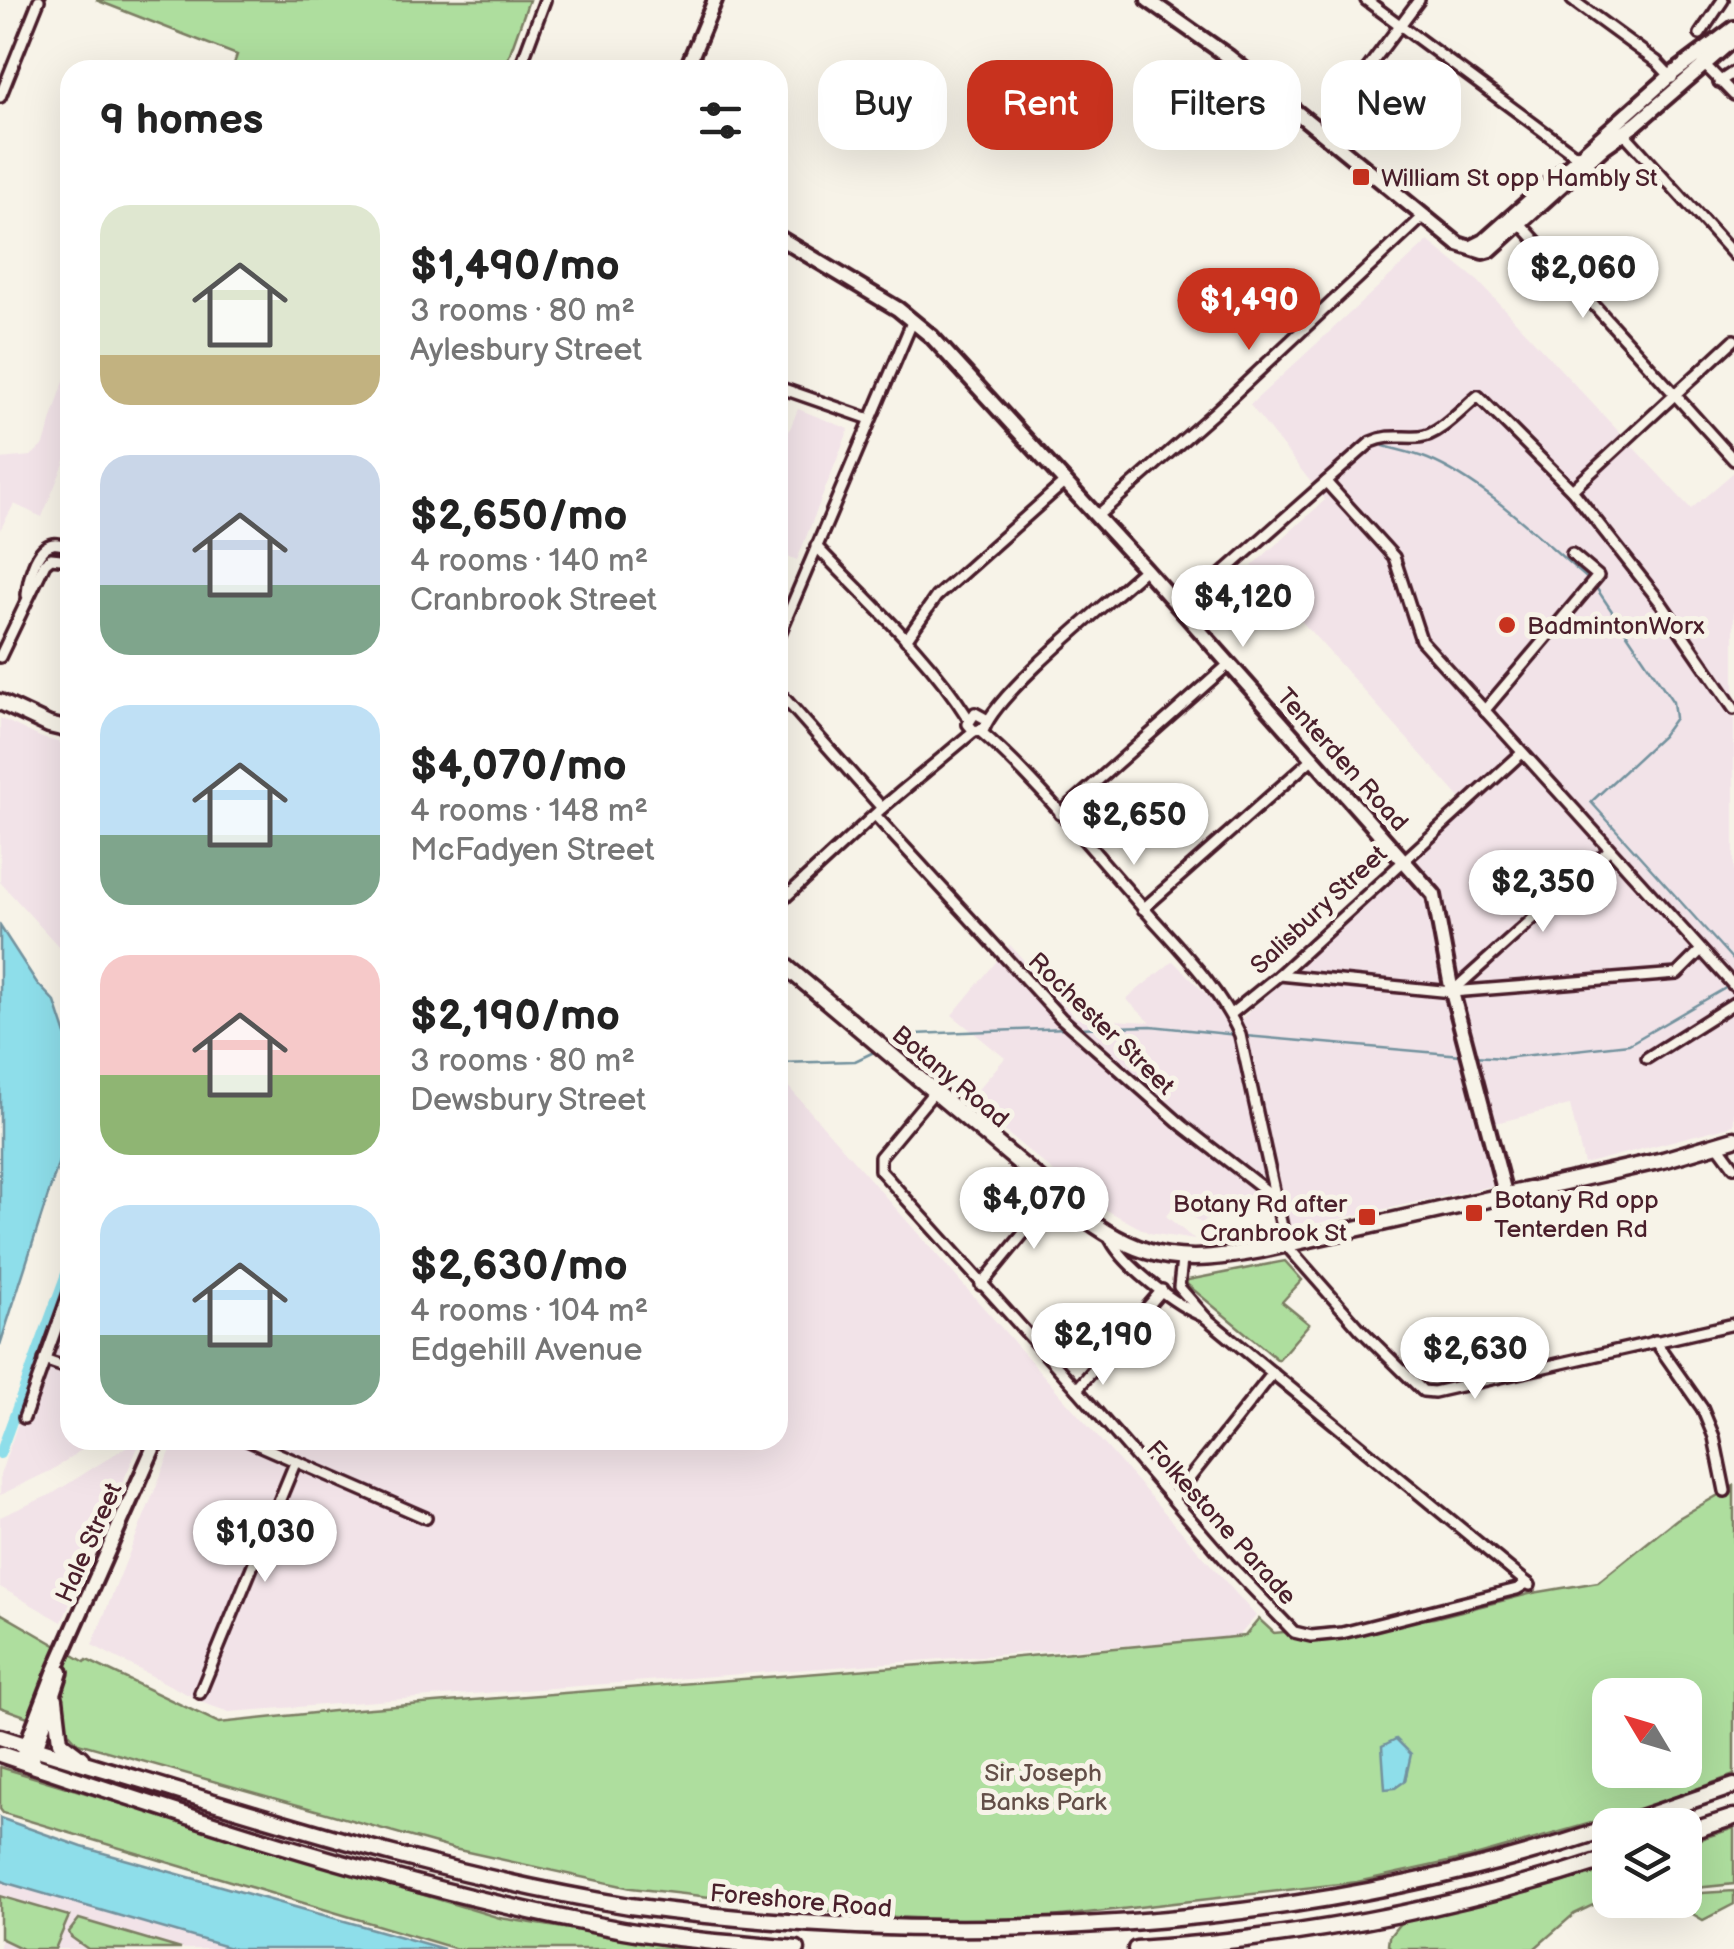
<!DOCTYPE html>
<html lang="en">
<head>
<meta charset="utf-8">
<style>
  body { margin:0; font-family:"Balsamiq Sans",sans-serif; background:#f6f6f6; color:#222; height:100vh; display:flex; flex-direction:column; font-size:38px; white-space:nowrap }
  * { box-sizing:border-box; margin:0 }
  p { font-size:32px; color:#767676 }
  .icon { flex:none; width:55px; height:55px; fill:none; stroke:currentColor; stroke-width:2; stroke-linecap:round; stroke-linejoin:round }
  .map { position:relative; flex:1; overflow:hidden }
  .drawer { position:absolute; left:60px; top:60px; width:728px; height:1390px; display:flex; flex-direction:column; background:#fff; border-radius:30px; box-shadow:0 10px 40px #0002 }
  .drawer>* { flex:none }
  .top-card { position:absolute; left:818px; top:60px; width:765px; height:90px; display:flex; gap:20px }
  .needle { width:65px; rotate:308deg }
  .controls { position:absolute; left:1592px; top:1678px; display:grid; gap:20px }
  .controls a { display:grid; place-items:center; width:110px; height:110px; border-radius:20px; background:#fff; box-shadow:0 10px 40px #0002; font-size:50px }
  .price { position:absolute; translate:-50% -85px; padding:0 22px; border-radius:35px; background:#fff; color:#222; font-size:32px; line-height:65px; filter:drop-shadow(0 2px 5px #0008) }
  .price::after { content:''; position:absolute; left:50%; top:60px; width:30px; height:22px; margin-left:-15px; background:inherit; clip-path:polygon(0 0,100% 0,50% 100%) }
  .price.active { background:#c8321e; color:#fff }
  ul { padding:0; list-style:none }
  li { display:flex; align-items:center; gap:30px; height:250px; padding:0 40px }
  li span { display:grid; place-items:center; flex:none; width:280px; height:200px; border-radius:30px; color:#555 }
  li>.icon { margin-inline-start:auto }
  span .icon { width:120px; height:120px; fill:#fffc; stroke-width:1 }
  li b { font-size:42px }
  h2 { display:flex; justify-content:space-between; align-items:center; height:120px; padding:0 40px; font-size:42px }
  .tag { padding:0 35px; border-radius:30px; background:#fff; box-shadow:0 10px 40px #0002; font-size:35px; line-height:90px }
  .tag.active { background:#c8321e; color:#fff }
  .map>svg:first-child { display:block }
</style>
</head>
<body>
<div class="map">
<svg width="1734" height="1949" viewBox="0 0 1734 1949">
  <rect width="100%" height="100%" fill="#f7f3e8"/>
  <filter id="ink" filterUnits="userSpaceOnUse"><feTurbulence type="fractalNoise" baseFrequency=".01" numOctaves="2"/><feDisplacementMap in="SourceGraphic" scale="20" xChannelSelector="R" yChannelSelector="G"/><feConvolveMatrix kernelMatrix="1 2 1 2 8 2 1 2 1" color-interpolation-filters="sRGB"/></filter>
  <g filter="url(#ink)">
    <g fill="#f2e3e8">
      <polygon points="1428,241 1478,281 1691,509 1734,472 1734,1125 1584,1164 1570,1105 1479,1127 1492,1186 1287,1230 1254,1196 1221,1212 1216,1208 1202,1224 1176,1203 1166,1216 1195,1240 1149,1233 1088,1200 968,1101 1005,1058 952,1015 1010,945 1076,1018 1150,1022 1126,999 1173,961 1228,1016 1242,1018 1470,809 1252,566 1325,500 1250,405"/>
      <polygon points="70,362 70,449 42,517 14,504 0,530 0,459 31,456 44,444"/>
      <polygon points="798,409 849,429 797,560 778,552 778,458"/>
      <polygon points="0,718 42,738 70,745 70,959 0,882"/>
      <polygon points="778,1075 1256,1616 1238,1637 229,1712 206,1704 92,1645 175,1440 778,1440"/>
      <polygon points="70,1312 70,1440 96,1440 52,1470 0,1495 0,1475 18,1423 29,1423"/>
      <polygon points="137,1440 141,1440 62,1622 0,1587 0,1517 52,1494"/>
      <polygon points="0,1880 7,1883 234,1949 0,1949"/>
    </g>
    <g fill="#aede9e" stroke="#7c7e64" stroke-width="2.5" fill-rule="evenodd">
      <polygon points="96,0 529,0 504,70 232,70 237,55"/>
      <polygon points="1285,1261 1302,1280 1282,1302 1309,1324 1278,1360 1183,1281"/>
      <path d="M 1734,1486 L 1734,1775 L 1651,1806 L 1475,1856 L 1357,1882 L 1052,1917 L 973,1921 L 877,1916 L 631,1888 L 454,1849 L 78,1743 L 67,1731 L 0,1707 L 0,1613 L 85,1662 L 87,1660 L 219,1723 L 333,1711 L 985,1660 L 1245,1636 L 1259,1619 L 1274,1633 L 1434,1618 L 1533,1593 L 1598,1582 L 1677,1519 ZM 1610,1695 L 1685,1695 L 1685,1770 L 1610,1770 Z"/>
      <polygon points="0,1767 500,1918 697,1949 457,1949 3,1813 0,1809"/>
      <polygon points="1734,1828 1734,1884 1685,1889 1685,1844"/>
      <polygon points="1610,1870 1610,1897 1574,1914 1534,1949 1392,1949 1388,1945 1389,1937 1401,1922"/>
      <polygon points="1734,1891 1734,1904 1703,1920 1669,1900 1685,1900 1685,1894"/>
      <polygon points="0,1896 69,1916 55,1949 23,1949 0,1938"/>
      <polygon points="79,1919 181,1949 88,1949 71,1937 69,1932"/>
    </g>
    <g fill="#8edeea" stroke="#73929e" stroke-width="2.5">
      <polygon points="0,926 37,983 55,1002 70,1047 70,1137 60,1158 0,1345"/>
      <polygon points="1396,1739 1411,1754 1405,1781 1395,1788 1385,1789 1382,1746"/>
      <polygon points="0,1818 82,1847 444,1949 234,1949 7,1883 0,1880"/>
    </g>
    <g fill="none" stroke-linecap="round" stroke-linejoin="round">
      <g stroke="#73929e" stroke-width="2.5">
        <path d="M 1384,446 C 1398,450 1414,453 1428,459 C 1484,482 1543,541 1589,580"/>
        <polyline points="1595,586 1673,702 1675,718 1662,736 1591,802 1734,961"/>
        <polyline points="1075,1028 1151,1026 1237,1035"/>
        <polyline points="1245,1036 1461,1055"/>
        <polyline points="888,1046 914,1034 1067,1028"/>
        <polyline points="1474,1056 1504,1058 1629,1044 1729,986"/>
        <polyline points="778,1063 855,1061 876,1051"/>
      </g>
      <polyline stroke="#8edeea" stroke-width="10" points="0,1454 70,1263"/>
      <defs>
        <g id="street">
          <polyline points="1366,0 1581,159"/>
          <polyline points="1572,0 1657,62 1672,78"/>
          <polyline points="1700,34 1723,0"/>
          <polyline points="1702,62 1734,95"/>
          <polyline points="519,70 545,0"/>
          <polyline points="1719,82 1734,72"/>
          <polyline points="0,97 39,0"/>
          <polyline points="1622,131 1734,255"/>
          <polyline points="1320,132 1419,0"/>
          <polyline points="1518,221 1734,460"/>
          <polyline points="778,387 870,419"/>
          <polyline points="1326,482 1394,557 1421,640 1734,986"/>
          <polyline points="1572,490 1734,340"/>
          <polyline points="1097,516 1215,412 1424,216"/>
          <path d="M 816,546 C 868,601 928,654 968,718"/>
          <path d="M 27,595 C 28,581 35,547 53,544 C 57,543 67,546 70,547"/>
          <path d="M 1181,610 L 1371,442 C 1389,434 1400,438 1419,437 C 1439,436 1463,408 1478,396 L 1572,490 L 1661,603 L 1734,709"/>
          <polyline points="778,638 913,320"/>
          <polyline points="906,640 936,597 1066,481"/>
          <polyline points="0,657 45,563 51,558 70,560"/>
          <polyline points="778,691 882,808"/>
          <polyline points="1484,711 1598,576 1572,554"/>
          <path d="M 986,719 L 975,713 L 968,724 L 974,731 L 984,729 C 998,691 1109,602 1145,569"/>
          <path d="M 980,731 C 1036,779 1083,840 1132,895 C 1169,939 1217,982 1240,1035 L 1286,1245 L 1360,1329 L 1423,1391 L 1434,1392 L 1734,1324"/>
          <polyline points="1060,814 1228,665"/>
          <polyline points="875,815 1061,1018 1183,1126 1277,1199"/>
          <polyline points="778,904 882,808 974,731"/>
          <polyline points="1143,909 1312,759"/>
          <polyline points="1279,975 1452,992 1677,974 1701,950"/>
          <polyline points="1454,990 1609,850"/>
          <polyline points="1231,1014 1279,975 1522,753"/>
          <polyline points="1647,1058 1734,1003"/>
          <polyline points="934,1092 880,1157 880,1170 1077,1389 1228,1563 1294,1632 1311,1636 1342,1633 1517,1589 1527,1583 1530,1585"/>
          <polyline points="1717,1144 1734,1167"/>
          <path d="M 1109,1236 C 1121,1264 1176,1306 1205,1317"/>
          <polyline points="1182,1260 1179,1287 1206,1318 1527,1583"/>
          <polyline points="981,1285 1056,1194"/>
          <polyline points="1655,1341 1702,1408 1714,1437 1725,1491"/>
          <polyline points="44,1360 70,1369"/>
          <polyline points="1077,1389 1162,1290"/>
          <polyline points="24,1418 70,1290"/>
          <polyline points="247,1440 426,1518"/>
          <polyline points="1173,1499 1273,1373"/>
          <polyline points="200,1693 295,1463"/>
        </g>
        <g id="secondary">
          <polyline points="1148,0 1229,57 1458,244 1483,252 1490,250 1605,146 1636,124 1734,39"/>
          <polyline points="686,70 715,0"/>
          <polyline points="778,237 898,309 932,337 1145,569 1434,895 1452,992 1506,1197"/>
          <polyline points="1472,247 1484,241 1671,75 1734,28"/>
          <polyline points="20,1761 54,1673 157,1440"/>
          <polyline points="31,1765 61,1672"/>
        </g>
        <g id="primary">
          <polyline points="0,702 49,725 70,730"/>
          <path d="M 778,960 L 1084,1217 C 1145,1263 1187,1264 1261,1250 L 1663,1160 L 1734,1139"/>
          <polyline points="55,1699 60,1742 81,1758"/>
          <path d="M 0,1737 C 58,1756 116,1772 174,1790 C 324,1836 475,1881 630,1906 C 956,1949 1297,1933 1610,1828"/>
          <path d="M 0,1754 C 205,1823 410,1891 623,1930 C 680,1940 739,1944 797,1949"/>
          <polyline points="1620,1825 1734,1786"/>
          <polyline points="1685,1833 1734,1817"/>
          <path d="M 1136,1949 C 1296,1939 1458,1908 1610,1858"/>
        </g>
      </defs>
      <use href="#street" stroke="#4a1f2b" stroke-width="16"/>
      <use href="#secondary" stroke="#4a1f2b" stroke-width="20"/>
      <use href="#primary" stroke="#4a1f2b" stroke-width="21"/>
      <use href="#street" stroke="#f7f3e8" stroke-width="9"/>
      <use href="#secondary" stroke="#f7f3e8" stroke-width="12"/>
      <use href="#primary" stroke="#f7f3e8" stroke-width="14"/>
    </g>
  </g>
  <g fill="#c8321e" stroke="#f7f3e8" stroke-width="4">
    <rect x="1351" y="167" width="20" height="20" rx="5"/>
    <circle cx="1507" cy="625" r="10"/>
    <rect x="1464" y="1203" width="20" height="20" rx="5"/>
    <rect x="1357" y="1207" width="20" height="20" rx="5"/>
  </g>
  <g text-anchor="middle" stroke-width="10" stroke-linejoin="round" paint-order="stroke">
    <g font-size="25" fill="#4a1f2b" stroke="#f7f3e8" text-anchor="start">
      <text x="1381" y="186">William St opp Hambly St</text>
      <text x="1527" y="634">BadmintonWorx</text>
      <text x="1494" y="1208">Botany Rd opp<tspan x="1494" dy="29">Tenterden Rd</tspan></text>
      <text x="1347" y="1212" text-anchor="end">Botany Rd after<tspan x="1347" dy="29">Cranbrook St</tspan></text>
    </g>
    <g font-size="25" fill="#4a1f2b" stroke="#f7f3e8">
      <text transform="translate(1343 759) rotate(48)" y="9">Tenterden Road</text>
      <text transform="translate(1318 909) rotate(-43)" y="9">Salisbury Street</text>
      <text transform="translate(1102 1023) rotate(44)" y="9">Rochester Street</text>
      <text transform="translate(951 1076) rotate(40)" y="9">Botany Road</text>
      <text transform="translate(1222 1522) rotate(48)" y="9">Folkestone Parade</text>
      <text transform="translate(88 1542) rotate(-66)" y="9">Hale Street</text>
      <text transform="translate(801 1900) rotate(5)" y="9">Foreshore Road</text>
    </g>
    <g font-size="25" fill="#634f48" stroke="#f7f3e8">
      <text x="1043" y="1781">Sir Joseph<tspan x="1043" dy="29">Banks Park</tspan></text>
    </g>
  </g>
</svg>
<div class="controls">
<a><svg class="needle" viewBox="-14 -14 28 28"><path d="M0-13l5 13h-10z" fill="#e53935"/><path d="M0 13l5-13h-10z" fill="#767676"/></svg></a>
<a><svg class="icon" aria-label="layers" viewBox="0 0 24 24"><path d="M12 4l9 5-9 5-9-5zM3 14l9 5 9-5"/></svg></a>
</div>
<b class="price" style="left:1583px;top:321px">$2,060</b>
<b class="price active" style="left:1249px;top:353px">$1,490</b>
<b class="price" style="left:1243px;top:650px">$4,120</b>
<b class="price" style="left:1134px;top:868px">$2,650</b>
<b class="price" style="left:1543px;top:935px">$2,350</b>
<b class="price" style="left:1034px;top:1252px">$4,070</b>
<b class="price" style="left:1103px;top:1388px">$2,190</b>
<b class="price" style="left:1475px;top:1402px">$2,630</b>
<b class="price" style="left:265px;top:1585px">$1,030</b>
<div class="top-card">
<a class="tag">Buy</a>
<a class="tag active">Rent</a>
<a class="tag">Filters</a>
<a class="tag">New</a>
</div>
<section class="drawer">
<h2>9 homes<svg class="icon" aria-label="filters" viewBox="0 0 24 24"><path d="M4 7h16M4 17h16"/><circle cx="9" cy="7" r="2"/><circle cx="15" cy="17" r="2"/></svg></h2>
<ul>
<li><span style="background:linear-gradient(#dfe7d0 75%,#c2b280 0)"><svg class="icon" aria-label="home" viewBox="0 0 24 24"><path d="M3 11l9-7 9 7M6 9v11h12V9"/></svg></span><div><b>$1,490/mo</b><p>3 rooms · 80 m²</p><p>Aylesbury Street</p></div></li>
<li><span style="background:linear-gradient(#c9d6e8 65%,#7fa58c 0)"><svg class="icon" aria-label="home" viewBox="0 0 24 24"><path d="M3 11l9-7 9 7M6 9v11h12V9"/></svg></span><div><b>$2,650/mo</b><p>4 rooms · 140 m²</p><p>Cranbrook Street</p></div></li>
<li><span style="background:linear-gradient(#bfe0f5 65%,#7fa58c 0)"><svg class="icon" aria-label="home" viewBox="0 0 24 24"><path d="M3 11l9-7 9 7M6 9v11h12V9"/></svg></span><div><b>$4,070/mo</b><p>4 rooms · 148 m²</p><p>McFadyen Street</p></div></li>
<li><span style="background:linear-gradient(#f6c9c9 60%,#8fb573 0)"><svg class="icon" aria-label="home" viewBox="0 0 24 24"><path d="M3 11l9-7 9 7M6 9v11h12V9"/></svg></span><div><b>$2,190/mo</b><p>3 rooms · 80 m²</p><p>Dewsbury Street</p></div></li>
<li><span style="background:linear-gradient(#bfe0f5 65%,#7fa58c 0)"><svg class="icon" aria-label="home" viewBox="0 0 24 24"><path d="M3 11l9-7 9 7M6 9v11h12V9"/></svg></span><div><b>$2,630/mo</b><p>4 rooms · 104 m²</p><p>Edgehill Avenue</p></div></li>
</ul>
</section>
</div>
</body>
</html>
